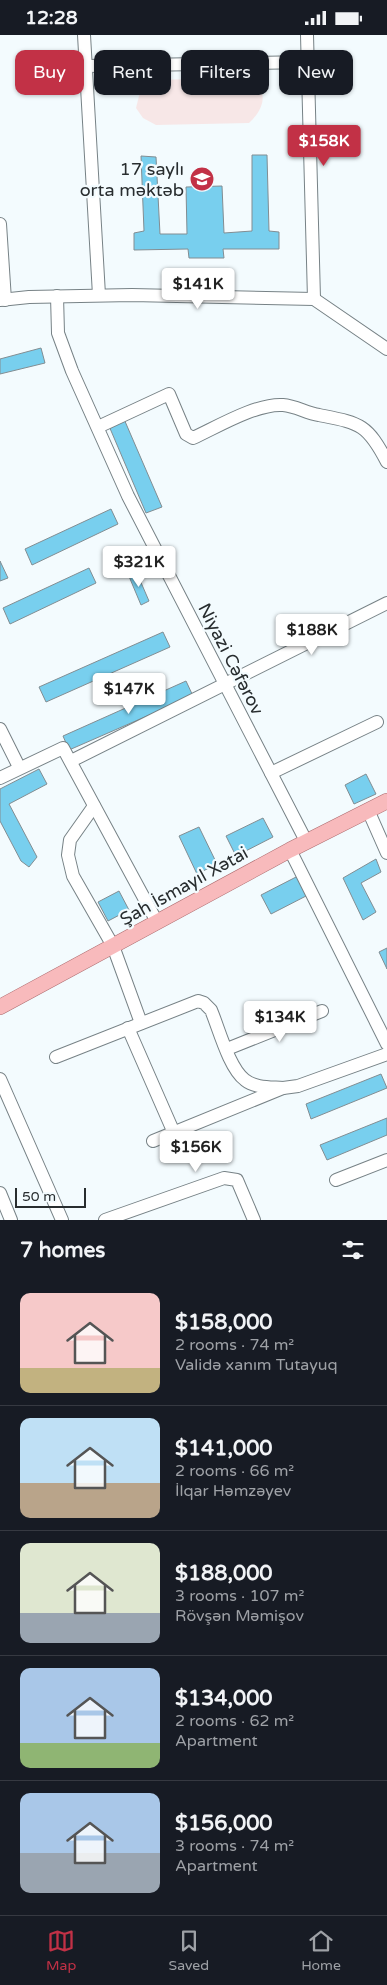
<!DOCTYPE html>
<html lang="en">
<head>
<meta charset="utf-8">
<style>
  body { margin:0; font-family:"Varela Round",sans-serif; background:#242831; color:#f1f3f6; height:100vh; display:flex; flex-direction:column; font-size:19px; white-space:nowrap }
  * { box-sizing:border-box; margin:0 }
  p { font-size:16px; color:#9ea1a6 }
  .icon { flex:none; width:28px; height:28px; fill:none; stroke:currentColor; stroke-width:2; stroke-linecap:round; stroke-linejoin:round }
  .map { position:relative; height:1185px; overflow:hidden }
  .side { display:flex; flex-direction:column; background:#171b24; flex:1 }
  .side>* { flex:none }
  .banner { position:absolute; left:15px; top:15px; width:358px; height:45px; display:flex; gap:10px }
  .scale { position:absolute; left:15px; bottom:12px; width:71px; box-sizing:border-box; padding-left:5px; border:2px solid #282d2f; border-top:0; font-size:14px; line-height:18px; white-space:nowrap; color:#282d2f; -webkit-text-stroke:4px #f3fbfe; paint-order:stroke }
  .price { position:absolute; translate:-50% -42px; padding:0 11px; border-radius:5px; background:#fff; color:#222; font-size:16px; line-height:32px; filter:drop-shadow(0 1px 2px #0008) }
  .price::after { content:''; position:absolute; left:50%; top:30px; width:15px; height:11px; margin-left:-8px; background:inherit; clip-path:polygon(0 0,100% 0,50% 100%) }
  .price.selected { background:#c23146; color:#fff }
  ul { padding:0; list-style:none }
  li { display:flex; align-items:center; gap:15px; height:125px; padding:0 20px }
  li+li { border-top:1px solid #363941 }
  li span { display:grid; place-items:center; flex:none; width:140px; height:100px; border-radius:10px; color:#555 }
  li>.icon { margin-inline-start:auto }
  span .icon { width:60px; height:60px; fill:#fffc; stroke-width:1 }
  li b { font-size:21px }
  h2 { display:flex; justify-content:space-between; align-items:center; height:60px; padding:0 20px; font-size:21px }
  .tag { padding:0 18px; border-radius:10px; background:#171b24; box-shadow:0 1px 4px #0004; font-size:18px; line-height:45px }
  .tag.selected { background:#c23146; color:#fff }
  .status { display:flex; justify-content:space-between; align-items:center; height:35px; padding:0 25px; background:#171b24; direction:ltr }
  .status svg { height:14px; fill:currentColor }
  .tabs { display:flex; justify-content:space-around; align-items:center; height:70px; border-top:1px solid #363941; background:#171b24; font-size:14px; color:#9ea1a6 }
  .tabs a { display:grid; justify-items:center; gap:2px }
  .tabs .selected { color:#c23146 }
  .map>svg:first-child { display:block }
</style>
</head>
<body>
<div class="status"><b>12:28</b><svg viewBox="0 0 49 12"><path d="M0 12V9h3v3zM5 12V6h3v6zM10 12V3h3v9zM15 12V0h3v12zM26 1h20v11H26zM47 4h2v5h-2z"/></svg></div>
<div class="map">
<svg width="387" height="1185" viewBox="0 0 387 1185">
  <rect width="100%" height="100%" fill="#f3fbfe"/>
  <path fill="#f7e7e7" d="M 244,43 C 270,52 266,72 249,88 L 156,90 L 143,83 L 136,73 L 140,57 L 153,45 Z"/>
  <g fill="#78cfee" stroke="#828d92">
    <polygon points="252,120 267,120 269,196 279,197 279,214 223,214 224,223 189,223 188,214 134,215 134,198 144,196 141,121 156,122 160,199 187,199 186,152 222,151 224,198 252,196"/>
    <polygon points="41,313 45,328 0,339 0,324"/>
    <polygon points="124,384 162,472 146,478 109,391"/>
    <polygon points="111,474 118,489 32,530 25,514"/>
    <polygon points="0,526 8,543 0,546"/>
    <polygon points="89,533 96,548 10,589 3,573"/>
    <polygon points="136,536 149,566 141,570 128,539"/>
    <polygon points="163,597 170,612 46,667 39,652"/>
    <polygon points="186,646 193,661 69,715 63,701"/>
    <polygon points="39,734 47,749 9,769 37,822 29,832 21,826 0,786 0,754"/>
    <polygon points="366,739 376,759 354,769 345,750"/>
    <polygon points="263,783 273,802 236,821 226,801"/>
    <polygon points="199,792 217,829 197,839 179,801"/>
    <polygon points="376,824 381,837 361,848 376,877 363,885 343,843"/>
    <polygon points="298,841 308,860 271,879 261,860"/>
    <polygon points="119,856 129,875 108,886 98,867"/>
    <polygon points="387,913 387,934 379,917"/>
    <polygon points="381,1039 387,1053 311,1084 306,1069"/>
    <polygon points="387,1083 387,1100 327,1125 320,1110"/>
  </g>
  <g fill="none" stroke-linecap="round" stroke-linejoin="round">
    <defs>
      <g id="minor">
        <polyline points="84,0 99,260"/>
        <polyline points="307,0 314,264"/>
        <polyline points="86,31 308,27"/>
        <polyline points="0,189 5,265"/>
        <polyline points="57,261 58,298 72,336 128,461 306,806"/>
        <polyline points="0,265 29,262 132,260 314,264 387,314"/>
        <path d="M 98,392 L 169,359 L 186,399 L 193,403 C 217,392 257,368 283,370 C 296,371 306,378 319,380 C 359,388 367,388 387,427"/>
        <polyline points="0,694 19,732"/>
        <polyline points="71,726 387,568"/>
        <polyline points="271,738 377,687"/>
        <polyline points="0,743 63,713 157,887"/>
        <polyline points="94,771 70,805 68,820 73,841 113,911 141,988"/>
        <polyline points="368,775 387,818"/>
        <polyline points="290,815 387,1009"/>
        <polyline points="128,993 174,1098"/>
        <polyline points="227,1014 322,976"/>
        <path d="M 56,1022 L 198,966 L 204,968 L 211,975 C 219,994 229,1033 245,1045 C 255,1053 270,1052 283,1053"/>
        <polyline points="0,1044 62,1185"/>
        <polyline points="153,1106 283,1053 298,1051 387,1019"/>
        <polyline points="336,1145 387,1125"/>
        <polyline points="0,1158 11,1185"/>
        <polyline points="105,1185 224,1143 237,1145 254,1185"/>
      </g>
      <polyline id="major" points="0,972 290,815 387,766"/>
    </defs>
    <use href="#minor" stroke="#778286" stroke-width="14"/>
    <use href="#major" stroke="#ac6b6e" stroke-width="16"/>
    <use href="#minor" stroke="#fff" stroke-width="12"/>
    <use href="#major" stroke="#f8babc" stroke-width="15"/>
  </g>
  <defs>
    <symbol id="school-disc" viewBox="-11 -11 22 22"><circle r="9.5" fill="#c23146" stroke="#f3fbfe"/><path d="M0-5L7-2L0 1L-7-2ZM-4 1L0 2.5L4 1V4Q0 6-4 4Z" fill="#fff"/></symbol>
  </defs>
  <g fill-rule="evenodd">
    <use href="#school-disc" x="188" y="130" width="28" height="28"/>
  </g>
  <g text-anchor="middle" stroke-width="4.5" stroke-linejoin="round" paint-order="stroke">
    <g font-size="18" fill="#282d2f" stroke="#f3fbfe" text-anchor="end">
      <text x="184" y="140">17 saylı<tspan x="184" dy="21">orta məktəb</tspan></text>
    </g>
    <g font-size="18" fill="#282d2f" stroke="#f3fbfe">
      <text transform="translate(231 624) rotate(63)" y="6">Niyazi Cəfərov</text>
      <text transform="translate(184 851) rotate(-29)" y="6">Şah İsmayıl Xətai</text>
    </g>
  </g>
</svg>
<div class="scale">50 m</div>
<b class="price selected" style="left:324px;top:132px">$158K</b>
<b class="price" style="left:198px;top:275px">$141K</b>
<b class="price" style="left:139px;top:553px">$321K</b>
<b class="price" style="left:312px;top:621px">$188K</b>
<b class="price" style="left:129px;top:680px">$147K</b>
<b class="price" style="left:280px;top:1008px">$134K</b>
<b class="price" style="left:196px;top:1138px">$156K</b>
<div class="banner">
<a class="tag selected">Buy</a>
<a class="tag">Rent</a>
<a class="tag">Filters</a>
<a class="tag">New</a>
</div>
</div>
<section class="side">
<h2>7 homes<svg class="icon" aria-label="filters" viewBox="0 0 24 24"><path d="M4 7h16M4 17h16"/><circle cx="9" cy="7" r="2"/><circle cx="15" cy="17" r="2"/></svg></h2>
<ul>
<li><span style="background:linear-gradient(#f6c9c9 75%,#c2b280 0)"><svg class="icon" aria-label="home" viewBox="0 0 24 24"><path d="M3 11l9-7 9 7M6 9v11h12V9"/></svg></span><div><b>$158,000</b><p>2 rooms · 74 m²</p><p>Validə xanım Tutayuq</p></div></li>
<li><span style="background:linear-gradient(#bfe0f5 65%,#b9a48a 0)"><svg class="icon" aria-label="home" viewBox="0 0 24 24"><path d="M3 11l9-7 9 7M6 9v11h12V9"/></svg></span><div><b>$141,000</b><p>2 rooms · 66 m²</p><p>İlqar Həmzəyev</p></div></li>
<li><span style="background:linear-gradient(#dfe7d0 70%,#9aa5b1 0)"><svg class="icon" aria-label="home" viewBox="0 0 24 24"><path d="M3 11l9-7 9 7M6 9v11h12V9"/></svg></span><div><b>$188,000</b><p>3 rooms · 107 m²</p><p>Rövşən Məmişov</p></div></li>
<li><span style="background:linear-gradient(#a9c7e8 75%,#8fb573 0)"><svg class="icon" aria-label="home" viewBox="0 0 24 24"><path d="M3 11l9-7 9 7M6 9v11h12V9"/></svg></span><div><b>$134,000</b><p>2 rooms · 62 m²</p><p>Apartment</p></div></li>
<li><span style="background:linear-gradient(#a9c7e8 60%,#9aa5b1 0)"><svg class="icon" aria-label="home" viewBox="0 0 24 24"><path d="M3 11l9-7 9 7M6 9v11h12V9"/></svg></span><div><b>$156,000</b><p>3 rooms · 74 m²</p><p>Apartment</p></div></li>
</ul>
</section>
<nav class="tabs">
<a class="selected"><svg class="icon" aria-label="map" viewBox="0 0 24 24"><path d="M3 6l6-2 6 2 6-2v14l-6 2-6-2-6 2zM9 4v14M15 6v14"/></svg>Map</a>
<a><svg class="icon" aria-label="saved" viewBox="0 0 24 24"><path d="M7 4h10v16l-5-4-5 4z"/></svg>Saved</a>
<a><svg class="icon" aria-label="home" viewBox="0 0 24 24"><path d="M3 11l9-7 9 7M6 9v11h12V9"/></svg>Home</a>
</nav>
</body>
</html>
